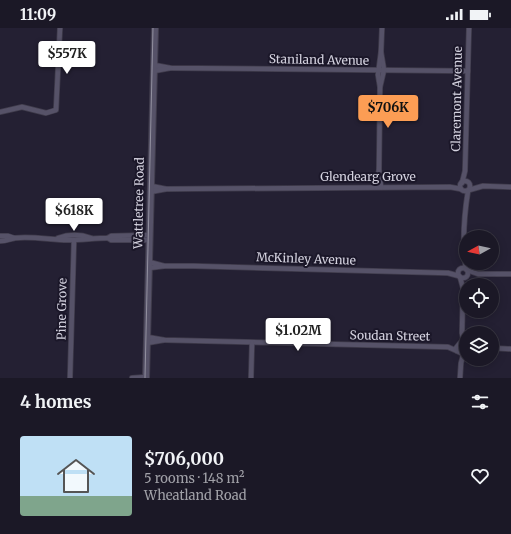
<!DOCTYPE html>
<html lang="en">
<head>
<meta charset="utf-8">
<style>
  body { margin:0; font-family:Merriweather,serif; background:#24212e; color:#f1f3f6; height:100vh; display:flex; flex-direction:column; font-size:15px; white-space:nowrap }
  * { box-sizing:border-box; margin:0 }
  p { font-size:13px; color:#a0a0a7 }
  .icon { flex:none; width:22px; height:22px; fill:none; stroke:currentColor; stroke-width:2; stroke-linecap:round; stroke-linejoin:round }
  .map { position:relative; height:350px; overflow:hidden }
  .sheet { display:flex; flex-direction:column; background:#1b1826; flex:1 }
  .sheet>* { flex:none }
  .needle { width:26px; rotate:262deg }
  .fabs { position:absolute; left:459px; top:202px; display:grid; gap:8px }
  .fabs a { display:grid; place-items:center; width:40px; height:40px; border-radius:50%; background:#1b1826; box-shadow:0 2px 10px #0003,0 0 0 1px #393743; font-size:20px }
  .price { position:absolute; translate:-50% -34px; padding:0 9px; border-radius:4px; background:#fff; color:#222; font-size:13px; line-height:26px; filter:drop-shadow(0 1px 2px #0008) }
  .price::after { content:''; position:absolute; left:50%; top:24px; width:12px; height:9px; margin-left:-6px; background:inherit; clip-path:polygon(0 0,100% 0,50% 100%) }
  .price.on { background:#fc9d54; color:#111 }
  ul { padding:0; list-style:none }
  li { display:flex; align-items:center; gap:12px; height:100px; padding:0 20px }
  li+li { border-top:1px solid #393743 }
  li span { display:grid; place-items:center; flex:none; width:112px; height:80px; border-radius:4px; color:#555 }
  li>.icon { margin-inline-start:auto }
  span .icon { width:48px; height:48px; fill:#fffc; stroke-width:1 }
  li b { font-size:17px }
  h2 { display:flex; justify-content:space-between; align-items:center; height:48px; padding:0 20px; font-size:17px }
  .status { display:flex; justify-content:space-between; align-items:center; height:28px; padding:0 20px; background:#1b1826; direction:ltr }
  .status svg { height:11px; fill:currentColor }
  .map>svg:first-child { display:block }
</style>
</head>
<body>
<div class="status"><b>11:09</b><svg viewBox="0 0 49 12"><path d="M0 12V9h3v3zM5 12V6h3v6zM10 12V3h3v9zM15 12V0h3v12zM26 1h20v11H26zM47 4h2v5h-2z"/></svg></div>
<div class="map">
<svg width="511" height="350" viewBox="0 0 511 350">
  <rect width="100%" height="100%" fill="#242033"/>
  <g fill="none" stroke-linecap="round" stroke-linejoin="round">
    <defs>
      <g id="minor">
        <polyline points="154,37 170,40 468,43"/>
        <polyline points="154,43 170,40"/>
        <polyline points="380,59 384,42 381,24"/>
        <polyline points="0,84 22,79 46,85 56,82 60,0"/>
        <circle cx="465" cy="158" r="5"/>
        <polyline points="462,155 465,143 469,0"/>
        <polyline points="151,158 166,161 450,159 461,161"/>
        <polyline points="376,159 379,142"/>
        <polyline points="381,159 379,142 380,59 378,47 381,24 382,0"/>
        <polyline points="469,162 483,158 511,159"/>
        <polyline points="150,164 166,161"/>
        <polyline points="0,208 8,208 14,210"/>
        <path d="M 58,210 C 69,206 80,206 91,210"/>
        <polyline points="108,210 111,212 150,212"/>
        <path d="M 0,213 C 6,213 10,211 15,210 C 33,208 51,212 68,212 C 82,212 95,210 108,210 L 111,208 L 150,207"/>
        <polyline points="149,234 164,238"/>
        <circle cx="463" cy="245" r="5"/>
        <polyline points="149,240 164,238 194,238 448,245 459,248"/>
        <path d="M 466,241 C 462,215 464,188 468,163"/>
        <polyline points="467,242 478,246 511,246"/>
        <polyline points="460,249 463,260 462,305 464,316"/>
        <polyline points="147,309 164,312 448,319 457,323"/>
        <polyline points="147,315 164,312"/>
        <polyline points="466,318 460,315 456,320 457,323 461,325 466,322"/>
        <polyline points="492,320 511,321"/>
        <polyline points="70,350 74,212"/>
        <polyline points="132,350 146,349"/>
        <polyline points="251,350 252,315"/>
        <polyline points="460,350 461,335 464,324"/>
      </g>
      <polyline id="secondary" points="146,350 155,0"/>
    </defs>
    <use href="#minor" stroke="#413d4d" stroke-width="6"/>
    <use href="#secondary" stroke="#413d4d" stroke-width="8"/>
    <use href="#minor" stroke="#565268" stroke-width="4.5"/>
    <use href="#secondary" stroke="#565268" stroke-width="6"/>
    <polyline stroke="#92909f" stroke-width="1" points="145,350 153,0"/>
  </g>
  <g text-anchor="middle" stroke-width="4" stroke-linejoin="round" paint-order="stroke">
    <g font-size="12" fill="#d4d2df" stroke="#1b1729">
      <text transform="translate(319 32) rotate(1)" y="4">Staniland Avenue</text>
      <text transform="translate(457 71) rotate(-89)" y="4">Claremont Avenue</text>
      <text x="368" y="153">Glendearg Grove</text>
      <text transform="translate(139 175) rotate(-89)" y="4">Wattletree Road</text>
      <text transform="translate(306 231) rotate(2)" y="4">McKinley Avenue</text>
      <text transform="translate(62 281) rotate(-89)" y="4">Pine Grove</text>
      <text transform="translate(390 308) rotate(1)" y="4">Soudan Street</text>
    </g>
  </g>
</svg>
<div class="fabs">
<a><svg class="needle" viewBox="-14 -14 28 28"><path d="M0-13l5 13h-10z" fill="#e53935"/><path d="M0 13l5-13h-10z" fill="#a0a0a7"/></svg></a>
<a><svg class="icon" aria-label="locate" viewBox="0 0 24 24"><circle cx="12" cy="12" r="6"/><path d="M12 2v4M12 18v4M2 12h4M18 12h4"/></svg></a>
<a><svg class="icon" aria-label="layers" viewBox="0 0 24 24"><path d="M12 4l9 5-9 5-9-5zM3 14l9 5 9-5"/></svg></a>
</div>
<b class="price" style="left:67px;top:47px">$557K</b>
<b class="price on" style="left:388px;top:101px">$706K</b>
<b class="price" style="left:74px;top:204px">$618K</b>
<b class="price" style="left:298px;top:324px">$1.02M</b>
</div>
<section class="sheet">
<h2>4 homes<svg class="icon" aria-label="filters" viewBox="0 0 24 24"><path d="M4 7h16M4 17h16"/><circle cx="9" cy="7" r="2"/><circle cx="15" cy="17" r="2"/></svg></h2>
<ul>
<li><span style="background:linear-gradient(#bfe0f5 75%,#7fa58c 0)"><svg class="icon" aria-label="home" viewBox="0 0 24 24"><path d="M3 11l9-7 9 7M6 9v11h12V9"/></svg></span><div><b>$706,000</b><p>5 rooms · 148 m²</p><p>Wheatland Road</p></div><svg class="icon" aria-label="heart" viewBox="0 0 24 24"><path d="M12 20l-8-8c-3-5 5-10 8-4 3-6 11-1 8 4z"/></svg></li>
</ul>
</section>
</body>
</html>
